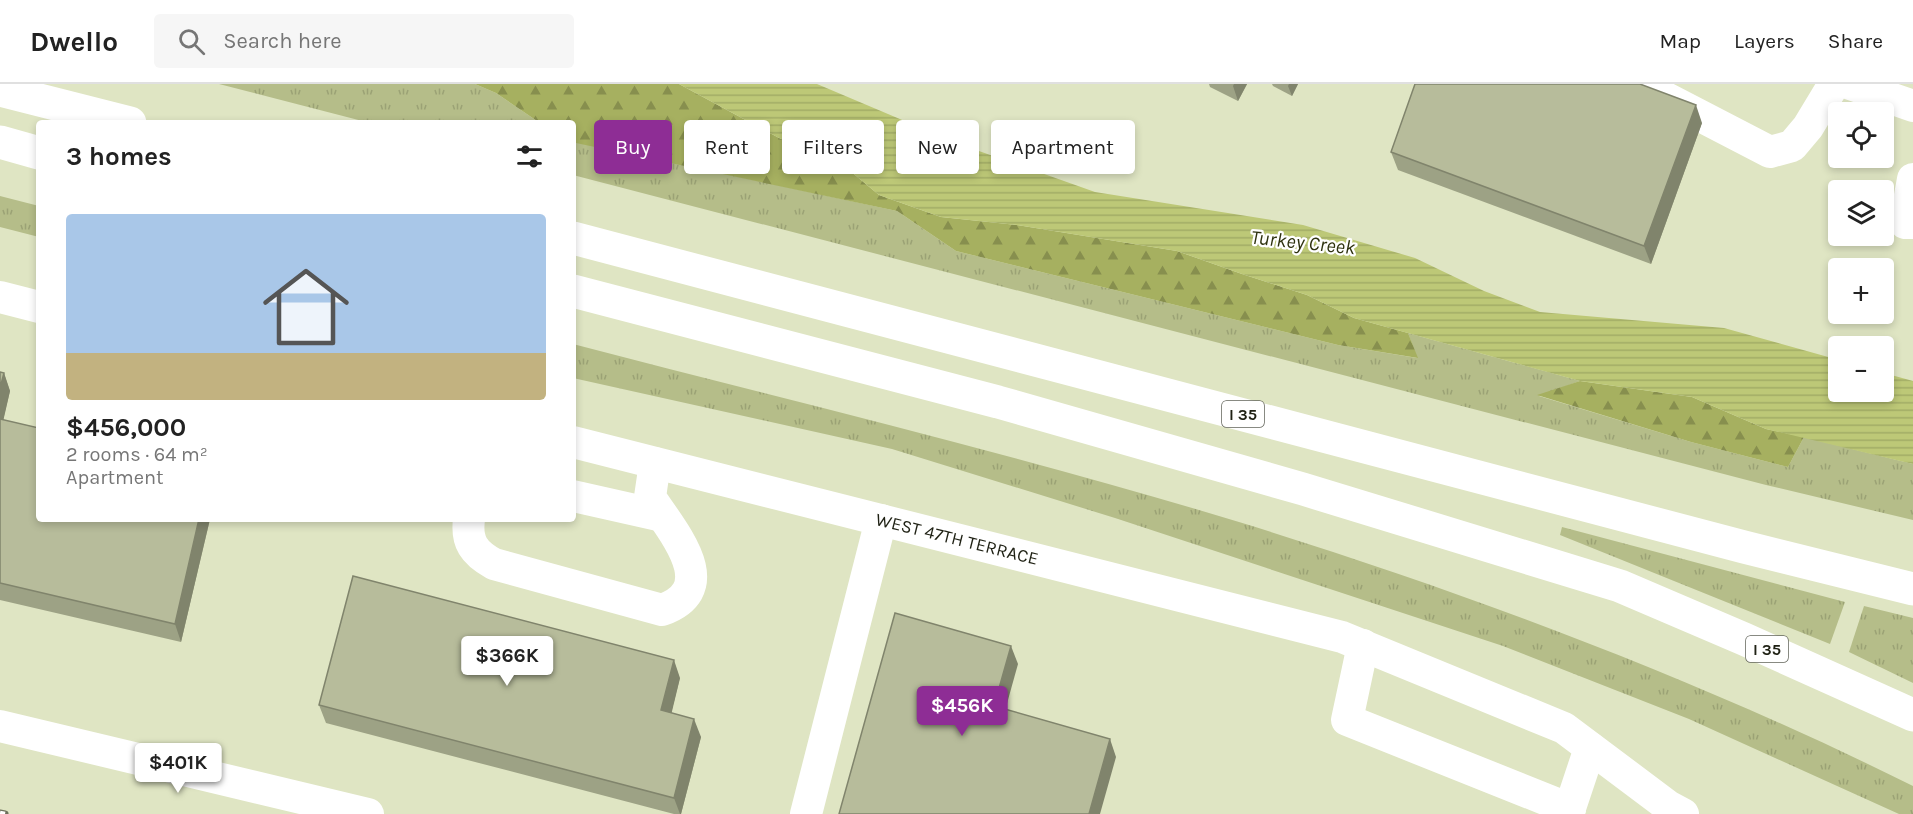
<!DOCTYPE html>
<html lang="en">
<head>
<meta charset="utf-8">
<style>
  body { margin:0; font-family:Karla,sans-serif; background:#f6f6f6; color:#222; height:100vh; display:flex; flex-direction:column; font-size:22px; white-space:nowrap }
  * { box-sizing:border-box; margin:0 }
  p { font-size:20px; color:#767676 }
  .icon { flex:none; width:33px; height:33px; fill:none; stroke:currentColor; stroke-width:2; stroke-linecap:round; stroke-linejoin:round }
  .map { position:relative; flex:1; overflow:hidden }
  .details { position:absolute; left:36px; top:36px; width:540px; height:402px; display:flex; flex-direction:column; background:#fff; border-radius:6px; box-shadow:0 3px 9px #0003 }
  .details>* { flex:none }
  .guide { position:absolute; left:594px; top:36px; width:570px; height:54px; display:flex; gap:12px }
  .controls { position:absolute; left:1828px; top:18px; display:grid; gap:12px }
  .controls a { display:grid; place-items:center; width:66px; height:66px; border-radius:6px; background:#fff; box-shadow:0 3px 9px #0003; font-size:30px }
  .price { position:absolute; translate:-50% -51px; padding:0 14px; border-radius:6px; background:#fff; color:#222; font-size:20px; line-height:39px; filter:drop-shadow(0 2px 3px #0008) }
  .price::after { content:''; position:absolute; left:50%; top:36px; width:18px; height:14px; margin-left:-9px; background:inherit; clip-path:polygon(0 0,100% 0,50% 100%) }
  .price.active { background:#8e2d95; color:#fff }
  ul { padding:0; list-style:none }
  li { display:grid; align-content:center; gap:12px; height:318px; padding:0 30px }
  li+li { border-top:2px solid #e0e0e0 }
  li span { display:grid; place-items:center; height:186px; border-radius:6px; color:#555 }
  li>.icon { margin-inline-start:auto }
  span .icon { width:108px; height:108px; fill:#fffc; stroke-width:1 }
  li b { font-size:26px }
  h2 { display:flex; justify-content:space-between; align-items:center; height:72px; padding:0 30px; font-size:26px }
  .tag { padding:0 21px; border-radius:6px; background:#fff; box-shadow:0 3px 9px #0003; font-size:21px; line-height:54px }
  .tag.active { background:#8e2d95; color:#fff }
  header { display:flex; align-items:center; gap:36px; box-sizing:border-box; height:84px; padding:0 30px; background:#fff; border-bottom:2px solid #e0e0e0 }
  header strong { font-size:28px }
  nav { display:flex; gap:33px; margin-inline-start:auto; font-size:21px }
  .search { width:420px; height:54px; background:#f6f6f6; display:flex; align-items:center; gap:15px; box-sizing:border-box; padding:0 21px; border-radius:6px; color:#767676; font-size:22px }
  .map>svg:first-child { display:block }
</style>
</head>
<body>
<header>
<strong>Dwello</strong>
<div class="search"><svg class="icon" aria-label="search" viewBox="0 0 24 24"><circle cx="10" cy="10" r="6"/><path d="M15 15l6 6"/></svg>Search here</div>
<nav><a>Map</a><a>Layers</a><a>Share</a></nav>
</header>
<div class="map">
<svg width="1913" height="730" viewBox="0 0 1913 730">
  <defs>
    <pattern id="grass-tufts" width="24" height="20" patternUnits="userSpaceOnUse" patternTransform="scale(1.5)"><rect width="24" height="20" fill="#b5bd89"/><path d="M3 7l-1-3M5 7V3M7 7l1-3M15 17l-1-3M17 17v-4M19 17l1-3" fill="none" stroke="#9ba275"/></pattern>
    <pattern id="forest-firs" width="22" height="20" patternUnits="userSpaceOnUse" patternTransform="scale(1.5)"><rect width="22" height="20" fill="#a6b060"/><path d="M5 1l3.5 6h-7zM16 11l3.5 6h-7z" fill="#878f4e"/></pattern>
    <pattern id="water-rules" width="6" height="5" patternUnits="userSpaceOnUse" patternTransform="scale(1.5)"><rect width="6" height="5" fill="#bdc877"/><path d="M0 2.5h6" fill="none" stroke="#a2ac66"/></pattern>
  </defs>
  <rect width="100%" height="100%" fill="#dfe5c3"/>
  <g fill="url(#grass-tufts)">
    <polygon points="219,0 475,0 496,9 540,39 370,39"/>
    <polygon points="573,57 897,127 956,167 1338,261 1417,274 1408,249 1580,297 1539,312 1691,358 1788,383 1804,353 1913,380 1913,436 1766,401 573,91"/>
    <polygon points="0,112 39,122 39,153 0,143"/>
    <path d="M 573,260 C 795,318 1019,371 1239,438 C 1466,508 1700,596 1913,702 L 1913,730 L 1899,730 L 1689,635 L 1503,562 L 1115,434 L 892,365 L 573,294 Z"/>
    <polygon points="1562,443 1845,518 1830,560 1560,451"/>
    <polygon points="1864,522 1913,534 1913,599 1849,568"/>
  </g>
  <g fill="url(#forest-firs)">
    <polygon points="475,0 679,0 779,54 843,81 879,111 941,133 1017,141 1177,167 1242,190 1307,211 1354,234 1408,249 1418,274 1338,261 956,167 897,127 576,59 573,57 573,39 540,39 496,9"/>
    <polygon points="1580,297 1692,313 1766,345 1804,353 1788,383 1691,358 1537,311"/>
  </g>
  <polygon fill="url(#water-rules)" points="679,0 817,0 959,60 1095,108 1303,141 1415,174 1484,207 1540,228 1724,244 1839,276 1839,308 1884,308 1884,289 1913,297 1913,380 1766,345 1692,313 1580,297 1354,234 1307,211 1242,190 1177,167 1017,141 941,133 879,111 843,81 779,54"/>
  <g fill="none" stroke-linecap="round" stroke-linejoin="round">
    <g stroke="#fff" stroke-width="32">
      <polyline points="1639,0 1770,68 1792,62 1808,43 1834,0"/>
      <polyline points="1850,0 1913,22"/>
      <polyline points="1913,95 1905,139 1913,139"/>
      <polyline points="0,213 39,223"/>
      <polyline points="573,358 1342,553 1564,644 1668,722 1683,730"/>
      <polyline points="573,412 662,432"/>
      <path d="M 469,435 C 466,458 474,469 494,480 L 662,526 C 724,504 671,446 650,413 L 655,379"/>
      <polyline points="1363,561 1347,636 1570,725"/>
      <polyline points="0,642 368,730"/>
      <polyline points="806,730 881,436"/>
      <polyline points="1568,730 1590,664"/>
    </g>
    <g stroke="#fff" stroke-width="33">
      <polyline points="0,6 130,39"/>
      <polyline points="0,58 39,69"/>
      <polyline points="573,154 1744,463 1913,505"/>
      <polyline points="573,207 998,318 1303,405 1620,502 1744,555 1913,631"/>
    </g>
    <defs>
      <polyline id="rail" points="0,729 5,730"/>
    </defs>
    <use href="#rail" stroke="#6e715c" stroke-width="7"/>
    <use href="#rail" stroke="#fff" stroke-width="4.5" stroke-dasharray="14" stroke-linecap="butt"/>
  </g>
  <g fill="#9da285">
    <polygon points="1209,0 1247,0 1238,17 1210,3"/>
    <polygon points="1272,0 1298,0 1292,12 1273,2"/>
    <polygon points="1702,39 1651,180 1398,86 1391,68"/>
    <polygon points="0,288 4,289 10,307 3,336 210,435 181,558 0,516"/>
    <polygon points="680,594 671,629 701,653 681,730 674,730 326,639 319,621"/>
  </g>
  <g fill="#80846c">
    <polygon points="1234,0 1247,0 1238,17 1233,2"/>
    <polygon points="1289,0 1298,0 1292,12 1288,2"/>
    <polygon points="1696,21 1702,39 1651,180 1644,162"/>
    <polygon points="4,289 10,307 0,351 0,304"/>
    <polygon points="199,435 210,435 181,558 175,540"/>
    <polygon points="1011,562 1018,580 1001,641 994,622"/>
    <polygon points="674,576 680,594 668,644 661,626"/>
    <polygon points="694,635 701,653 681,730 680,730 674,714"/>
    <polygon points="1110,655 1116,673 1100,730 1089,730"/>
  </g>
  <g fill="#b7bc9b" stroke="#80846c" stroke-width="1.5">
    <polygon points="1415,0 1640,0 1696,21 1644,162 1391,68"/>
    <polygon points="0,288 4,289 0,304"/>
    <polygon points="0,335 39,344 39,435 199,435 175,540 0,499"/>
    <polygon points="353,492 674,576 661,626 694,635 674,714 319,621"/>
    <polygon points="895,529 1011,562 994,622 1110,655 1089,730 839,730"/>
  </g>
  <g text-anchor="middle" stroke-width="4.5" stroke-linejoin="round" paint-order="stroke">
    <g fill="#fff" stroke="#62645a" stroke-width="1.5">
      <rect x="1222" y="317" width="42" height="26" rx="4.5"/>
      <rect x="1746" y="552" width="42" height="26" rx="4.5"/>
    </g>
    <g font-size="16" font-weight="bold" fill="#1f2114">
      <text x="1243" y="336">I 35</text>
      <text x="1767" y="571">I 35</text>
    </g>
    <g font-size="18" fill="#1f2114" stroke="#fff">
      <text transform="translate(957 455) rotate(14)" y="6">WEST 47TH TERRACE</text>
    </g>
    <g font-size="20" font-style="italic" fill="#2e320f" stroke="#fff">
      <text transform="translate(1303 158) rotate(6)" y="7">Turkey Creek</text>
    </g>
  </g>
</svg>
<div class="controls">
<a><svg class="icon" aria-label="locate" viewBox="0 0 24 24"><circle cx="12" cy="12" r="6"/><path d="M12 2v4M12 18v4M2 12h4M18 12h4"/></svg></a>
<a><svg class="icon" aria-label="layers" viewBox="0 0 24 24"><path d="M12 4l9 5-9 5-9-5zM3 14l9 5 9-5"/></svg></a>
<a>+</a>
<a>−</a>
</div>
<b class="price" style="left:507px;top:603px">$366K</b>
<b class="price active" style="left:962px;top:653px">$456K</b>
<b class="price" style="left:178px;top:710px">$401K</b>
<div class="guide">
<a class="tag active">Buy</a>
<a class="tag">Rent</a>
<a class="tag">Filters</a>
<a class="tag">New</a>
<a class="tag">Apartment</a>
</div>
<section class="details">
<h2>3 homes<svg class="icon" aria-label="filters" viewBox="0 0 24 24"><path d="M4 7h16M4 17h16"/><circle cx="9" cy="7" r="2"/><circle cx="15" cy="17" r="2"/></svg></h2>
<ul>
<li><span style="background:linear-gradient(#a9c7e8 75%,#c2b280 0)"><svg class="icon" aria-label="home" viewBox="0 0 24 24"><path d="M3 11l9-7 9 7M6 9v11h12V9"/></svg></span><div><b>$456,000</b><p>2 rooms · 64 m²</p><p>Apartment</p></div></li>
</ul>
</section>
</div>
</body>
</html>
